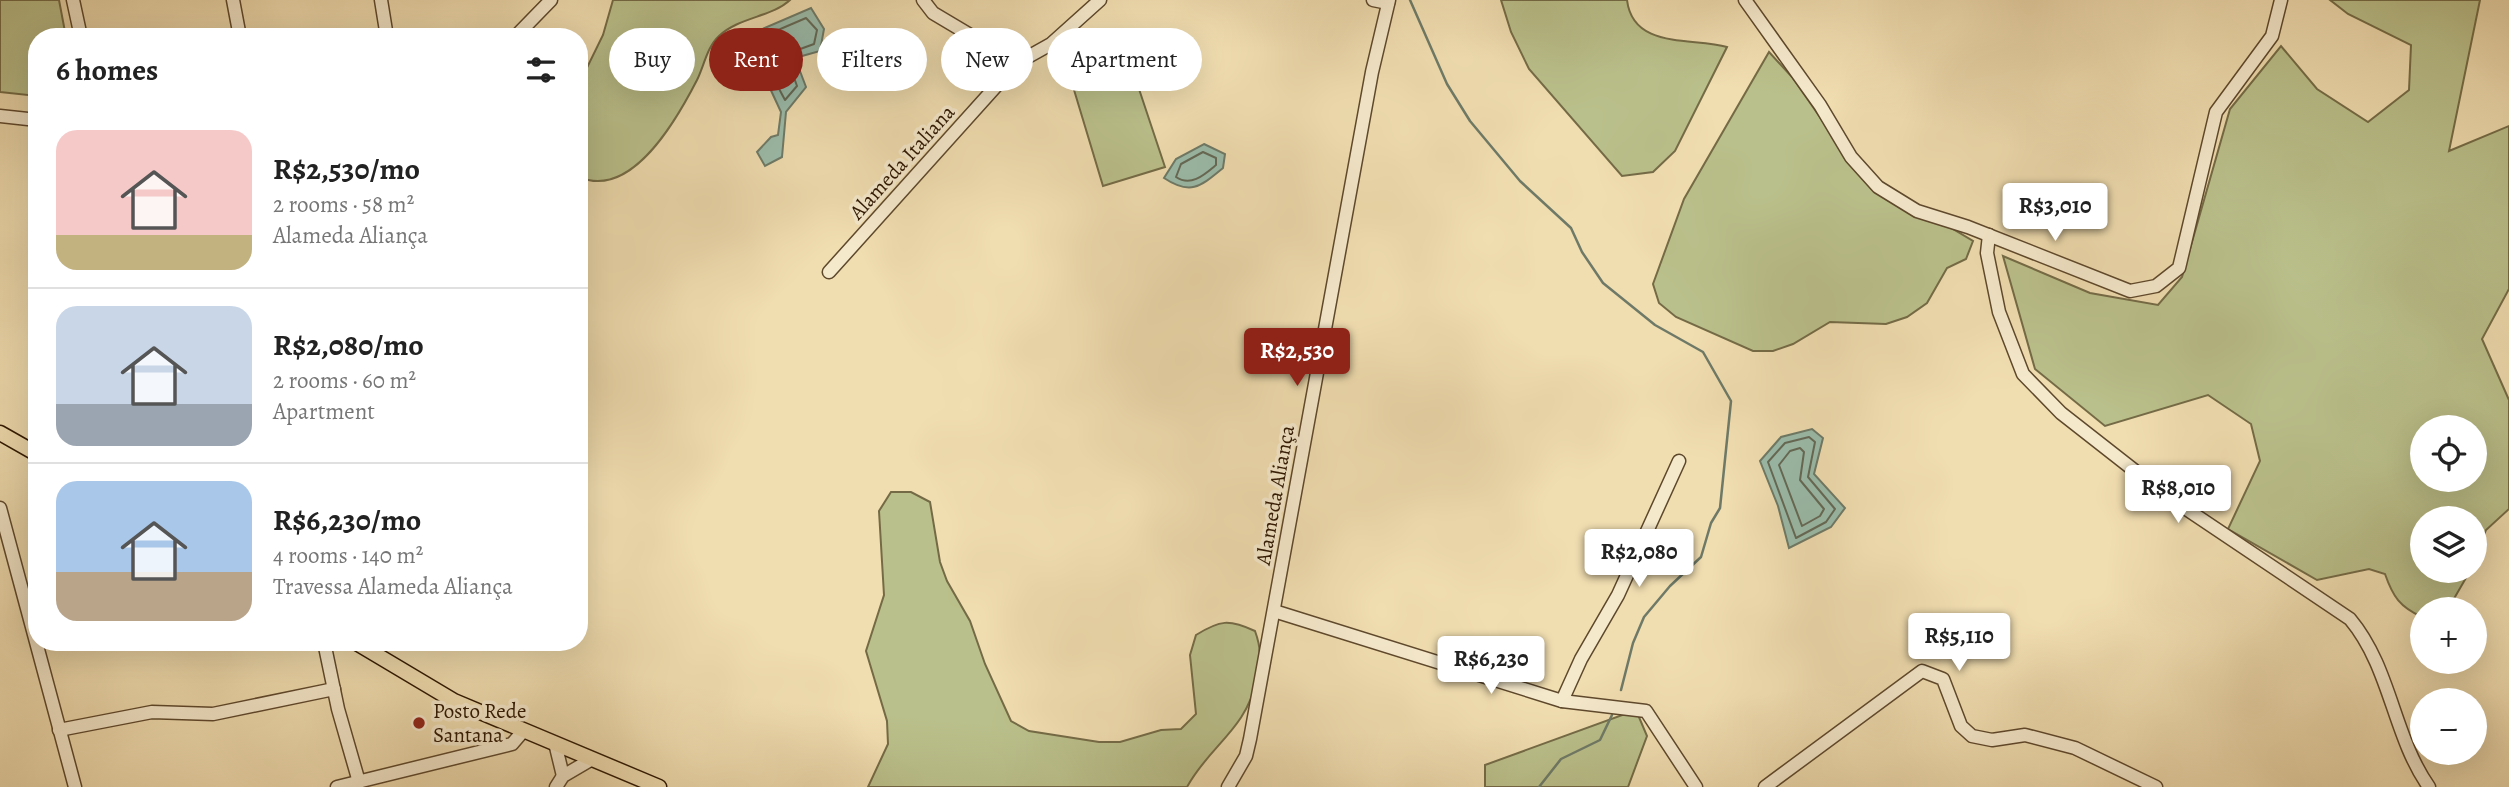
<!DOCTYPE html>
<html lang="en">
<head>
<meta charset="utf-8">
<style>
  body { margin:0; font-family:Alegreya,serif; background:#f6f6f6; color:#222; height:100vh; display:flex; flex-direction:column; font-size:26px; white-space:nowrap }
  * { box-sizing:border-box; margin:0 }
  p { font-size:23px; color:#767676 }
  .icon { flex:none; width:38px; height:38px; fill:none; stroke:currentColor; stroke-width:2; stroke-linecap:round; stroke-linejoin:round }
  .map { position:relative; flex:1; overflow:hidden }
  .side { position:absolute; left:28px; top:28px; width:560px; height:623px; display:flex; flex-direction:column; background:#fff; border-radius:28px; box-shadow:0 7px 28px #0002 }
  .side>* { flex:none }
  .guide { position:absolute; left:609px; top:28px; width:665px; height:63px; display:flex; gap:14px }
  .buttons { position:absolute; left:2410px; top:415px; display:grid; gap:14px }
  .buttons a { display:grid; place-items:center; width:77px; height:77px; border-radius:50%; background:#fff; box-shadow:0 7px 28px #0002; font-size:35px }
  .price { position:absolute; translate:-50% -60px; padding:0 16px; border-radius:7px; background:#fff; color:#222; font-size:23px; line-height:46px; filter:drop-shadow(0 2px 4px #0008) }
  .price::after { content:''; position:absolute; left:50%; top:42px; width:21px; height:16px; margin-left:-10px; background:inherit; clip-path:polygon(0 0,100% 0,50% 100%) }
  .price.selected { background:#8f2418; color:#fff }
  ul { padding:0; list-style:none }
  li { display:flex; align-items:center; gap:21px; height:175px; padding:0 28px }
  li+li { border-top:2px solid #e0e0e0 }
  li span { display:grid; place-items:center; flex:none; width:196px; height:140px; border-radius:21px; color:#555 }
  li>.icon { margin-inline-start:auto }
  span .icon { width:84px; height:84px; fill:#fffc; stroke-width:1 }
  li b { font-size:30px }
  h2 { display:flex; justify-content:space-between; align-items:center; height:84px; padding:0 28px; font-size:30px }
  .pill { padding:0 24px; border-radius:32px; background:#fff; box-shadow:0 7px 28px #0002; font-size:24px; line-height:63px }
  .pill.selected { background:#8f2418; color:#fff }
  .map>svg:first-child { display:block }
</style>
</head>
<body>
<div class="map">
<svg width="2509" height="787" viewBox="0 0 2509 787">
  <rect width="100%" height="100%" fill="#f0ddb0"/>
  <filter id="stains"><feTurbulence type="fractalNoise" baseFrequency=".00286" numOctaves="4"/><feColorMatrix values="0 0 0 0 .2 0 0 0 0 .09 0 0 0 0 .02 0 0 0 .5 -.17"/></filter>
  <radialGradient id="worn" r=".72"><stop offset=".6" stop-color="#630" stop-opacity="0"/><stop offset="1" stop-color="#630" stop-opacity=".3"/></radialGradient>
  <g fill="#bac08b" stroke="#746b46" stroke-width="2" fill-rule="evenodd">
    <polygon points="0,0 59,0 66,37 37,37 37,96 0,92"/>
    <path d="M 613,0 L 790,0 C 772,17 739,17 719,36 C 707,47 704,66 697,80 C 677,119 632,200 579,177 L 579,84 L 603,35 Z"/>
    <path d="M 1501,0 L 1627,0 C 1633,50 1693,37 1727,47 L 1675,151 L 1653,172 L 1622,176 L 1529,69 L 1511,32 Z"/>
    <path d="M 2330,0 L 2480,0 L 2449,151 L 2509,126 L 2509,289 L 2482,339 L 2509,400 L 2509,509 L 2486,530 L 2475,558 L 2474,518 L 2422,518 L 2422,570 L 2470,571 L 2448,609 L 2422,609 L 2422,617 C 2400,607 2393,597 2385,574 L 2369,569 L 2317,580 L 2228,529 L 2260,461 L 2251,424 L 2208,395 L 2105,426 L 2035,369 L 2003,256 L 2090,293 L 2158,305 L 2182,277 L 2230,109 L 2281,46 L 2317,89 L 2368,122 L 2409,90 L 2411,45 L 2348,14 ZM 2422,427 L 2474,427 L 2474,480 L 2422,480 Z"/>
    <polygon points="1126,50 1165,167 1103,186 1068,70"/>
    <polygon points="1769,52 1792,77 1859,173 1973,241 1966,259 1947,268 1927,303 1907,317 1886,324 1830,322 1793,344 1773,351 1753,351 1676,317 1659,303 1653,284 1684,199"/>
    <path d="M 891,492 L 911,492 L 930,502 L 940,562 L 947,581 L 970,621 L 985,664 L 1011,721 L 1029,731 L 1099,742 L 1120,742 L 1161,730 L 1181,729 L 1196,714 L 1190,655 L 1196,635 C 1220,620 1229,619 1255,631 C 1262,650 1260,659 1257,679 C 1246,730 1210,745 1187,787 L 868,787 L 888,744 L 887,721 L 866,651 L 884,595 L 879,511 Z"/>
    <polygon points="1636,710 1647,736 1628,787 1485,787 1485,765"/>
  </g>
  <g fill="#9abcab" stroke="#6e7a67" stroke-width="2">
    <polygon points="811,8 824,29 820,51 795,58 806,87 786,112 782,157 765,166 757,152 771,137 778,135 781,112 768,84 780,68 773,60 750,60 737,51 744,37"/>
    <path d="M 1204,144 L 1225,154 L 1223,168 C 1201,186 1191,196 1164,178 L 1176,159 Z"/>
    <polygon points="1812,429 1823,438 1814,474 1845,508 1831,527 1789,548 1778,506 1760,461 1781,437"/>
  </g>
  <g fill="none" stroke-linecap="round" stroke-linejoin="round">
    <g stroke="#646956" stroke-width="2">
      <polygon points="806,18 817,30 814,44 792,52 787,61 774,54 752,53 748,49 750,42"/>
      <polygon points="787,71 792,72 797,86 785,100 777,85"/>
      <path d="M 1203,152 L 1216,158 L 1216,165 C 1204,175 1191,187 1176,177 L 1181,164 Z"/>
      <polygon points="1809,437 1815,442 1808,477 1835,509 1826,522 1796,538 1768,462 1785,443"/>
      <polygon points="1800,448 1804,452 1800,480 1824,509 1820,516 1802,526 1779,465 1790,451"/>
    </g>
    <g stroke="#6e7a67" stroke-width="2.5">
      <polyline points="1410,0 1447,84 1470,121 1520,181 1571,228 1582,252 1603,283 1655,325 1703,352 1731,401 1720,508 1711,523 1701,557 1670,586 1644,617 1633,643 1621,690"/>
      <polyline points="1539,787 1561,759 1600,740 1612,715"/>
    </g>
    <defs>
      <g id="minor">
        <polyline points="73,0 81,37"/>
        <polyline points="233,0 240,37"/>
        <polyline points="381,0 387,37"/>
        <polyline points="923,0 933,13 1017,63"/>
        <polyline points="1373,0 1388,3"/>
        <polyline points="1745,0 1820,105 1851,157 1878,187 1917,211 1968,227 2130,291 2156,286 2179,268 2216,112 2272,36 2281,0"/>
        <polyline points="515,37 551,0"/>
        <polyline points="0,116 37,120"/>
        <path d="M 1989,235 L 1987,253 L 1999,312 L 2023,374 L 2061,413 L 2167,496 L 2350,619 C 2391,668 2393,736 2429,787"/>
        <polyline points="829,272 1017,63 1051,44 1100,0"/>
        <polyline points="0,508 75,787"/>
        <polyline points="1274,611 1562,701 1646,711 1696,787"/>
        <polyline points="324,642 338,709 359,782"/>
        <polyline points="1562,701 1581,659 1618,595 1679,461"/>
        <polyline points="59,730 152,712 213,714 334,689"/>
        <polyline points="555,743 563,776"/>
        <polyline points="337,787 512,744 524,730"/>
        <polyline points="556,787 563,776 592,759"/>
        <polyline points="1228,787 1246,756 1250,739 1372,72 1389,0"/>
        <polyline points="1765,787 1922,671 1943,679 1961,726 1972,736 1992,740 2025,735 2075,748 2156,787"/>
      </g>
      <g id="major">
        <polyline points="0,433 37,454"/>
        <polyline points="355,642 454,701 659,787"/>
      </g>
    </defs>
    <use href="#minor" stroke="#5e482c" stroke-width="15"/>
    <use href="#major" stroke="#2d1600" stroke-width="17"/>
    <use href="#minor" stroke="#f5e9cc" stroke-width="12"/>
    <use href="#major" stroke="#f0ddb0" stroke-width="14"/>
  </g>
  <circle fill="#8f2418" stroke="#f5e9cc" stroke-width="2.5" cx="419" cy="723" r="7"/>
  <g text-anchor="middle" stroke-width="7" stroke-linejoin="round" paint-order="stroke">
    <g font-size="21" fill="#2d1600" stroke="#f5e9cc">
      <text transform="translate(902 162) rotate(-48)" y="7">Alameda Italiana</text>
      <text transform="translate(1275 495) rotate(-80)" y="7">Alameda Aliança</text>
    </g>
    <g font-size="21" fill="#2d1600" stroke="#f5e9cc" text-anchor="start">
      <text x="433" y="718">Posto Rede<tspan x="433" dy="24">Santana</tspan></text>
    </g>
  </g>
  <rect width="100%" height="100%" filter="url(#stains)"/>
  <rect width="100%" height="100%" fill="url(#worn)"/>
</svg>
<div class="buttons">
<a><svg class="icon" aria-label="locate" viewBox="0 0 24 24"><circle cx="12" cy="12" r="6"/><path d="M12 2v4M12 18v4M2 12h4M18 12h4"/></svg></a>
<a><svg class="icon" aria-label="layers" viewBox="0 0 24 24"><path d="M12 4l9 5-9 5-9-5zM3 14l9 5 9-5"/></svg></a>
<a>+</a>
<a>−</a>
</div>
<b class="price" style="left:2055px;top:243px">R$3,010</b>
<b class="price selected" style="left:1297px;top:388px">R$2,530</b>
<b class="price" style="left:2178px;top:525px">R$8,010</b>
<b class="price" style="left:1639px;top:589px">R$2,080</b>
<b class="price" style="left:1959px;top:673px">R$5,110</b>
<b class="price" style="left:1491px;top:696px">R$6,230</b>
<div class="guide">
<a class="pill">Buy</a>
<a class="pill selected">Rent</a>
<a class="pill">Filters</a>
<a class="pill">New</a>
<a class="pill">Apartment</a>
</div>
<section class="side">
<h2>6 homes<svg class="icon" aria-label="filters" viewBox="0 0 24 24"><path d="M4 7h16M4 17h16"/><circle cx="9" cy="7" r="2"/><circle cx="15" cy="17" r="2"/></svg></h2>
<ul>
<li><span style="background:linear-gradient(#f6c9c9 75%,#c2b280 0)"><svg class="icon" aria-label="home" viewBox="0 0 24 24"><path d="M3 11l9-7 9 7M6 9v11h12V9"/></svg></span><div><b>R$2,530/mo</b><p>2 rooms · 58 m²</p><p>Alameda Aliança</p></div></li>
<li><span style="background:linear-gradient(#c9d6e8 70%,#9aa5b1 0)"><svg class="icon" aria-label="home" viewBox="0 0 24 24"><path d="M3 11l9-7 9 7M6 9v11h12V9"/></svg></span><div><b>R$2,080/mo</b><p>2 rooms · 60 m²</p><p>Apartment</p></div></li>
<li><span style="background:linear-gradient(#a9c7e8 65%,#b9a48a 0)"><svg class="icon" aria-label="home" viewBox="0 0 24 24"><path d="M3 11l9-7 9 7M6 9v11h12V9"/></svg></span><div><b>R$6,230/mo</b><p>4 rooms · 140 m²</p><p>Travessa Alameda Aliança</p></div></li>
</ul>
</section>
</div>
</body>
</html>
